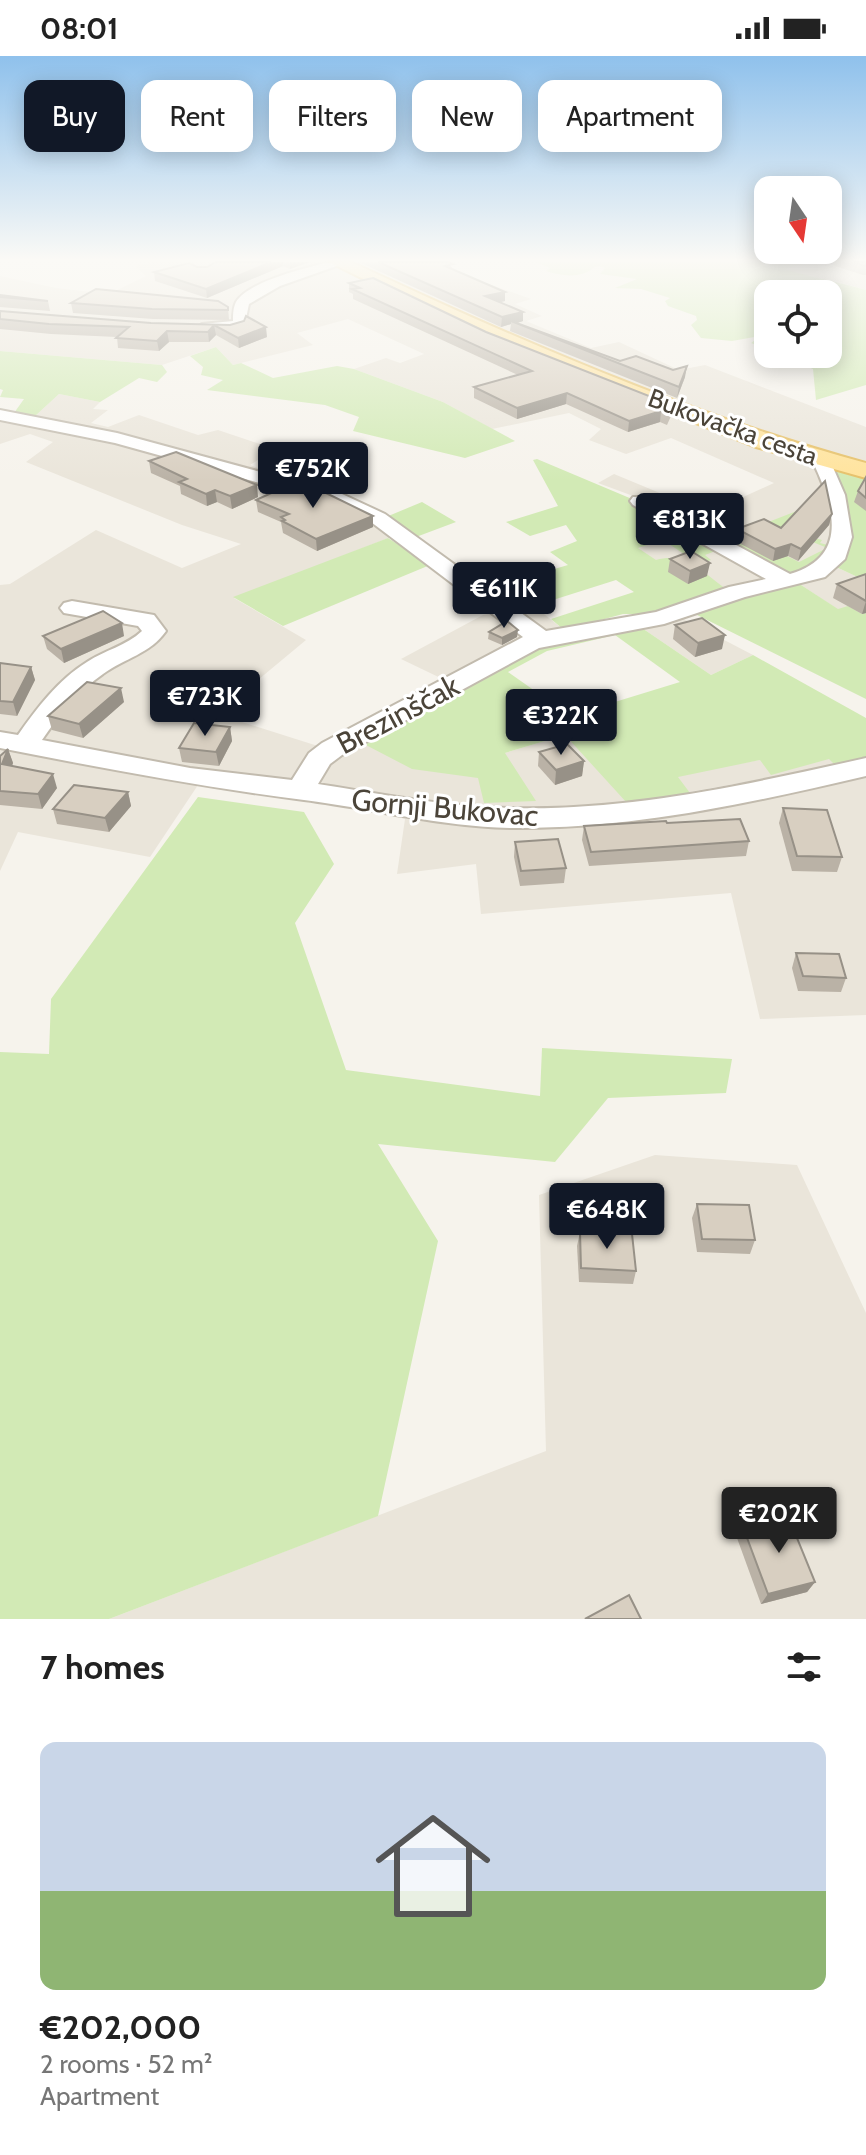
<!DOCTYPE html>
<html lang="en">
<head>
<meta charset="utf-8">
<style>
  body { margin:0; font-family:Cabin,sans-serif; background:#f6f6f6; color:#222; height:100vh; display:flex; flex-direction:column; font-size:30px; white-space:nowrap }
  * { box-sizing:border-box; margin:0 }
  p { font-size:26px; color:#767676 }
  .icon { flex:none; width:44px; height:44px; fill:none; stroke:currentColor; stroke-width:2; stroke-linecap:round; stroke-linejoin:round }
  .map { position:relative; height:1563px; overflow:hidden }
  .side { display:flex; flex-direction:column; background:#fff; flex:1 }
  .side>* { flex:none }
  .banner { position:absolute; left:24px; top:24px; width:818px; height:72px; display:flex; gap:16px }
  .needle { width:52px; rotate:167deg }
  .tools { position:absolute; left:754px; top:120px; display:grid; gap:16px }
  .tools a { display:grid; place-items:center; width:88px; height:88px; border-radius:16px; background:#fff; box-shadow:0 4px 20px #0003; font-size:40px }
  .price { position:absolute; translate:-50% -68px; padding:0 18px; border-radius:8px; background:#111827; color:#fff; font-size:26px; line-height:52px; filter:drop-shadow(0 2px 4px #0008) }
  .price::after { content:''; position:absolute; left:50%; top:48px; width:24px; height:18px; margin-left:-12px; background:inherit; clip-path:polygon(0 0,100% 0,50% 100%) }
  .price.on { background:#222; color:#fff }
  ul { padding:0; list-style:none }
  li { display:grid; align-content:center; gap:16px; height:424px; padding:0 40px }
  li+li { border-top:2px solid #e0e0e0 }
  li span { display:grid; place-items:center; height:248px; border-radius:16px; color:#555 }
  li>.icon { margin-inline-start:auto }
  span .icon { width:144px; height:144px; fill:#fffc; stroke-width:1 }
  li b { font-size:34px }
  h2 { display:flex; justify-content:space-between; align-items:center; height:96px; padding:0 40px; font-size:34px }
  .tag { padding:0 28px; border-radius:16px; background:#fff; box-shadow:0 4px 20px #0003; font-size:28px; line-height:72px }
  .tag.on { background:#111827; color:#fff }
  .status { display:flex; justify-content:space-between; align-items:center; height:56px; padding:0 40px; background:#fff; direction:ltr }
  .status svg { height:22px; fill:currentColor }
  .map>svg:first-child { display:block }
</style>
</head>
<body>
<div class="status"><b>08:01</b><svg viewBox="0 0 49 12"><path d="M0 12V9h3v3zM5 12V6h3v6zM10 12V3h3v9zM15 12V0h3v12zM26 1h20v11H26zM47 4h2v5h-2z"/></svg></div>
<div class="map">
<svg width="866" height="1563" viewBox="0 0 866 1563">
  <rect width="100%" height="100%" fill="#f6f3ec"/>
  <g fill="#eae5da">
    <polygon points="154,206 452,206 402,215 447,213 531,243 515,248 542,260 526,265 591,292 619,286 679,314 705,309 866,371 866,410 817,400 830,435 837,494 785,521 644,444 598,427 614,418 708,457 774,427 671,382 626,398 589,384 601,373 569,357 492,373 443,346 354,313 386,302 400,307 424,298 348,263 297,277 313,289 233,309 216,291 162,309 0,295 0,220 56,232 109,238 146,220 135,210"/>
    <polygon points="810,206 866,206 866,234 829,223 820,225 785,213"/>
    <polygon points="59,338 100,346 93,353 108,354 91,367 108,371 139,359 198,379 218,374 275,393 250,409 294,426 404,476 234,542 306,584 217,658 321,691 295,724 206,717 150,801 18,776 0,815 0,529 10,528 96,474 182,512 241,488 182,469 26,406 53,386 30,378 0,388 0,355 34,361"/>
    <polygon points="646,474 719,491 773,522 700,544 619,481"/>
    <polygon points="834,510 866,525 866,572 798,527"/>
    <polygon points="496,530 534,550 564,574 543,580 486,534"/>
    <polygon points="499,556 534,583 451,627 401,603 483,559"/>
    <polygon points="682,562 753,599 711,619 639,570"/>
    <polygon points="565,679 614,730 821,693 836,710 627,747 492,756 315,730 326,710 362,687 505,697"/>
    <polygon points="866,715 866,959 760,963 731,837 481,858 476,808 397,818 405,763 490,767"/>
    <polygon points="655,1099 797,1109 866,1257 866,1563 109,1563 546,1395 539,1139"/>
  </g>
  <g fill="#d2eab5" fill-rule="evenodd">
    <path d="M 536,206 L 810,206 L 786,213 C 811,222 837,225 866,234 L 866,329 L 816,344 L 813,313 L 777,298 L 828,298 L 828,238 L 768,238 L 768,294 L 751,287 L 760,280 L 732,285 L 701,282 L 691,269 L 697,264 L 696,260 L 668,250 L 665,245 L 670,242 L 641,233 L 615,232 L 637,223 L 600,218 L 605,212 C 594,208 596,212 587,216 C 575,222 558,219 546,215 L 550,212 Z"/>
    <polygon points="216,291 233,309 241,307 273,322 337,310 354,313 443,346 515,385 465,402 353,375 359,361 325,349 207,334 223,324 201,319 203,311 190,300"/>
    <polygon points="0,295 162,309 167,316 157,326 139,322 100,346 59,338 34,361 14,357 24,343 0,341 3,334 0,333"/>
    <path d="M 537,403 L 632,443 L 718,494 L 705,499 L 711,504 L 699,508 L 663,484 L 638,492 L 656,504 C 688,495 703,518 728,534 L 657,558 L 623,558 L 564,574 L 551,563 L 634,536 L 616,524 L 534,550 L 496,530 L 568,509 L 550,496 L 577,485 L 566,469 L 530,480 L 506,466 L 558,450 L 533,404 Z"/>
    <polygon points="838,413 866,418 866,525 834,510 832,414"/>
    <polygon points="830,442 796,477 822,484 820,487 828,489 825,491 788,476 777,495 799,506 823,494 828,501 790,520 720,485"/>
    <polygon points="422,446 456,466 416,481 449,505 386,461"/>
    <polygon points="388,482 430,509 283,570 233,541"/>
    <polygon points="798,527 838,553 848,550 862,558 866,557 866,643 693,557 726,543"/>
    <path d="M 639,570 L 711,619 L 753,599 L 866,662 L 866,703 L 836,710 L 829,703 L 771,719 L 760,704 L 678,721 L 690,737 L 627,747 L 565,679 L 505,697 L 536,745 L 484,747 L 478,722 L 412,713 L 362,687 L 542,590 ZM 615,579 L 680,626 L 579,657 L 555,649 L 508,616 L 547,595 Z"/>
    <polygon points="198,741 304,756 334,808 295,867 346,1014 540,1040 542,992 732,1003 726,1037 608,1042 555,1106 378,1088 438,1185 378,1460 109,1563 0,1563 0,996 49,998 51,943"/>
  </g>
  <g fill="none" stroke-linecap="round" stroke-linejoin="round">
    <defs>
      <g id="minor">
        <path d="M 325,207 L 345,207 L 280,230 L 249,248 L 244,272 L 202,276 L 195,272 L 202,268 L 233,265 C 233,259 233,252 236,246 C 248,226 302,213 325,207 Z"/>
        <path d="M 0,354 L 117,377 L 342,438 L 385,458 L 546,575 L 656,556 L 729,531 L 766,523 L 633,449 L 630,445 L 633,441 L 647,441 L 790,518 C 851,500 833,448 812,404 L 814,400 L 828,400 L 845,439 L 852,481 L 845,503 L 825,521 L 745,541 L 664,568 L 539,592 L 342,699 L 330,708 L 318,728 C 382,738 446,751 511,752 C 631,755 750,728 866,702 L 866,720 C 751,747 633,773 514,772 C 442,771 374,753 304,744 C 202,731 101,712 0,692 L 0,676 L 18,679 C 37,652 58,624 87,606 C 105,594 126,590 142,575 L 138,570 L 64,557 L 60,552 L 64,547 L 72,545 L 154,559 L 166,575 C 150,598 125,602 103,618 C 78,635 59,659 42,684 L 190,712 L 292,724 L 309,697 L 322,687 L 523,581 L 371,466 L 328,446 L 115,387 L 0,364 Z"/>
      </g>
      <path id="major" d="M 329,206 L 351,206 C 518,284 688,358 866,407 L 866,422 L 756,391 L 487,284 Z"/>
    </defs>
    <use href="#minor" stroke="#c2bbae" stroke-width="4"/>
    <use href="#major" stroke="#e6c16a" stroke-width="4"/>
    <use href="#minor" fill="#fff" fill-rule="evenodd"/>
    <use href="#major" fill="#ffe39c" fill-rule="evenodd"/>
  </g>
  <g fill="#bab2a6">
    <polygon points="216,206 310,206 290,213 283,210 207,242 155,225 154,216 207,211"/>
    <polygon points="359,206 448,206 453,213 505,236 505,245 499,246 523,265 517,267 620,305 685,321 677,342 510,275 511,268 501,271"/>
    <polygon points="813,206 866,206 866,219 863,219 832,209 825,210"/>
    <polygon points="349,227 486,276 672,349 671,360 667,369 660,366 628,376 566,348 517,363 474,342 474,331 518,319 353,243 353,238 349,236"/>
    <polygon points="0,239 48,245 50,255 0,251"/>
    <polygon points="71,247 228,251 229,264 153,263 73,257"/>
    <polygon points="0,255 151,267 230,269 267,281 239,292 216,279 209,286 169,286 159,295 118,292 117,281 51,278 0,273"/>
    <polygon points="149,405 258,441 232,453 217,446 207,450 181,438 180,430 151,417"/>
    <polygon points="866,421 866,455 854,446 858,435"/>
    <polygon points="256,444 373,471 317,495 283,477 281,466 258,456"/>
    <polygon points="832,458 829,469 798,505 788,500 773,505 735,485 737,473 781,472"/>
    <polygon points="670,503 707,520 688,528 668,516"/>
    <polygon points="866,518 866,557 862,558 833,542 837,528"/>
    <polygon points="675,569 722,593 695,601 673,583"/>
    <polygon points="489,576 517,581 502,589 488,583"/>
    <polygon points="43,580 124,580 64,607 47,593"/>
    <polygon points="0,607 31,611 35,624 17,660 0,658"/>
    <polygon points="124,646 83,682 52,674 48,660"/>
    <polygon points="230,671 232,685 219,710 182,706 179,692"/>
    <polygon points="8,693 13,707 12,710 57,732 42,753 0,749 0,700"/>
    <polygon points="539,696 584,705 582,720 555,729 538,710"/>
    <polygon points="128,736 131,750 109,776 57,768 53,753"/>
    <polygon points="783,752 842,801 837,816 792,815 779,767"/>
    <polygon points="667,767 749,785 746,800 589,810 582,784 584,770"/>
    <polygon points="515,786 566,812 564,827 520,830 514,801"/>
    <polygon points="796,897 846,922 841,936 798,935 792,912"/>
    <polygon points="697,1148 755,1184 750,1198 697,1196 692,1162"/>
    <polygon points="580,1176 636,1215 633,1228 579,1226 577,1190"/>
    <polygon points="743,1471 815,1526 807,1536 761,1548 737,1482"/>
  </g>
  <g fill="#979187">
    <polygon points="271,206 283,206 283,210 207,242 206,233"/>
    <polygon points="290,206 310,206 290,213"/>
    <polygon points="826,206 833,206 832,209 825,210"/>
    <polygon points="505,236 505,245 485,250 485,240"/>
    <polygon points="523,256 523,265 517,267 511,265 511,268 501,271 502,261"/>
    <polygon points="214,269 216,279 209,286 208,276"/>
    <polygon points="266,271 267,281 239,292 238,282"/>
    <polygon points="167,275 169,286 159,295 157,285"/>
    <polygon points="687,310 685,321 677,342 679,331"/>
    <polygon points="567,337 566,348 517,363 517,352"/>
    <polygon points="661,355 660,366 628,376 629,365"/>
    <polygon points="257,429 258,441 232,453 230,440"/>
    <polygon points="215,434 217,446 207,450 206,438"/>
    <polygon points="832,458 829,469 798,505 801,493"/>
    <polygon points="373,460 373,471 317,495 316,483"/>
    <polygon points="791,488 788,500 773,505 775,493"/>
    <polygon points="710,507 707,520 688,528 690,515"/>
    <polygon points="866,545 866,557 862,558"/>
    <polygon points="122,567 124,580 64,607 61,593"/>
    <polygon points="518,574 517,581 502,589 502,582"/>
    <polygon points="725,579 722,593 695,601 698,587"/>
    <polygon points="31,611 35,624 17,660 13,646"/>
    <polygon points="121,632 124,646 83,682 79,668"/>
    <polygon points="230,671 232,685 219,710 216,696"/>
    <polygon points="8,693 13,707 7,722 2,708"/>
    <polygon points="584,705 582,720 555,729 556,714"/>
    <polygon points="53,718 57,732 42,753 38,738"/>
    <polygon points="128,736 131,750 109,776 105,762"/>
    <polygon points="815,1526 807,1536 761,1548 768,1538"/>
  </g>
  <g fill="#d8cfc1" stroke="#979187" stroke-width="2">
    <polygon points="216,206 271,206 206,233 154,216 189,207 197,211 207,211"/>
    <polygon points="378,206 448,206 453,208 445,210 505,236 485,240 523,256 502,261"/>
    <polygon points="854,206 866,206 866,210 865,210"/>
    <polygon points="373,222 486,276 672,349 669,358 661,355 629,365 567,337 517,352 474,331 532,315 352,233 360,232 349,227"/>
    <polygon points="96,233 218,245 228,251 228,254 152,253 71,247"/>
    <polygon points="0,239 48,245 0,241"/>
    <polygon points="0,255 151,267 230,269 244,265 246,260 266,271 238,282 214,269 208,276 167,275 157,285 116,282 129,271 49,268 0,263"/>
    <polygon points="511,265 620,305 636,300 673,314 687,310 679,331"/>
    <polygon points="176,396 257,429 230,440 215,434 206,438 179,426 187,423 149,405"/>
    <polygon points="866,421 866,442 858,435"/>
    <polygon points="825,425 832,458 801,493 791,488 775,493 737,473 764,463 781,472"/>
    <polygon points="291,428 326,437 373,460 316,483 282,465 285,464 281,461 289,458 256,444"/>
    <polygon points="691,495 710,507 690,515 670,503"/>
    <polygon points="866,518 866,545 837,528"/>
    <polygon points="103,555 122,567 61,593 43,580"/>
    <polygon points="702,562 725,579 698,587 675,569"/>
    <polygon points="507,565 518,574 502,582 489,576"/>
    <polygon points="0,607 31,611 13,646 0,645"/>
    <polygon points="87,626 121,632 79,668 48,660"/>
    <polygon points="194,667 230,671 216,696 179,692"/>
    <polygon points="567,688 584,705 556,714 539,696"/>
    <polygon points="8,693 2,708 53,718 38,738 0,735 0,700"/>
    <polygon points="74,729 128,736 105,762 53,753"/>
    <polygon points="783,752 827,754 842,801 797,800"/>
    <polygon points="740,763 749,785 591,796 584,770 666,765 667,767"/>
    <polygon points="558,783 566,812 521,815 515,786"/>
    <polygon points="796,897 839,898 846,922 803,920"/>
    <polygon points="697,1148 749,1149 755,1184 702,1183"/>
    <polygon points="580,1176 632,1178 636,1215 581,1212"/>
    <polygon points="788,1460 815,1526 768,1538 743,1471"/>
    <polygon points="629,1539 641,1563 585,1563"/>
  </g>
  <linearGradient id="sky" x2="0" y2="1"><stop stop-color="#8fc1ec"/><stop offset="0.48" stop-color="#fbfaf6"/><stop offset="1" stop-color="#fbfaf6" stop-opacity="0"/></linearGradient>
  <rect width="866" height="425" fill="url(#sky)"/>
  <g text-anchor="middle" stroke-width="6" stroke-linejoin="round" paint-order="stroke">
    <g font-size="26" fill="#4b4439" stroke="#fff">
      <text transform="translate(733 371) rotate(20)" y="9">Bukovačka cesta</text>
    </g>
    <g font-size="30" fill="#4b4439" stroke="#fff">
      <text transform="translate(398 659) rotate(-28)" y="10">Brezinščak</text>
      <text transform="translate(445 752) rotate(5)" y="10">Gornji Bukovac</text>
    </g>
  </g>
</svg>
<div class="tools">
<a><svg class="needle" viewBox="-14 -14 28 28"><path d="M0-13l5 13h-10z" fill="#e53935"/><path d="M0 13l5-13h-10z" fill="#767676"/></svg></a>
<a><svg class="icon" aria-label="locate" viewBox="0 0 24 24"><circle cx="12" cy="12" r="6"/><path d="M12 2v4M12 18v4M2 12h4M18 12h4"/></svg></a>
</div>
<b class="price" style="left:313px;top:454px">€752K</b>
<b class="price" style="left:690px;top:505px">€813K</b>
<b class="price" style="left:504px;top:574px">€611K</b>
<b class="price" style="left:205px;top:682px">€723K</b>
<b class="price" style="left:561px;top:701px">€322K</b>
<b class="price" style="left:607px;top:1195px">€648K</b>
<b class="price on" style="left:779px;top:1499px">€202K</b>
<div class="banner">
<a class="tag on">Buy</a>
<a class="tag">Rent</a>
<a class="tag">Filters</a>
<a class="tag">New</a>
<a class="tag">Apartment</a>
</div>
</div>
<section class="side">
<h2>7 homes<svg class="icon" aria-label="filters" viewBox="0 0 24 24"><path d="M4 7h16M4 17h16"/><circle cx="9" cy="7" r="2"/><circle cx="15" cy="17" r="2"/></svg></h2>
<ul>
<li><span style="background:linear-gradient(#c9d6e8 60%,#8fb573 0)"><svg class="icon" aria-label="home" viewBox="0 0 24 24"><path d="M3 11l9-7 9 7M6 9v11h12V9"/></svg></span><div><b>€202,000</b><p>2 rooms · 52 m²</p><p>Apartment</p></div></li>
</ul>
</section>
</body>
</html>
